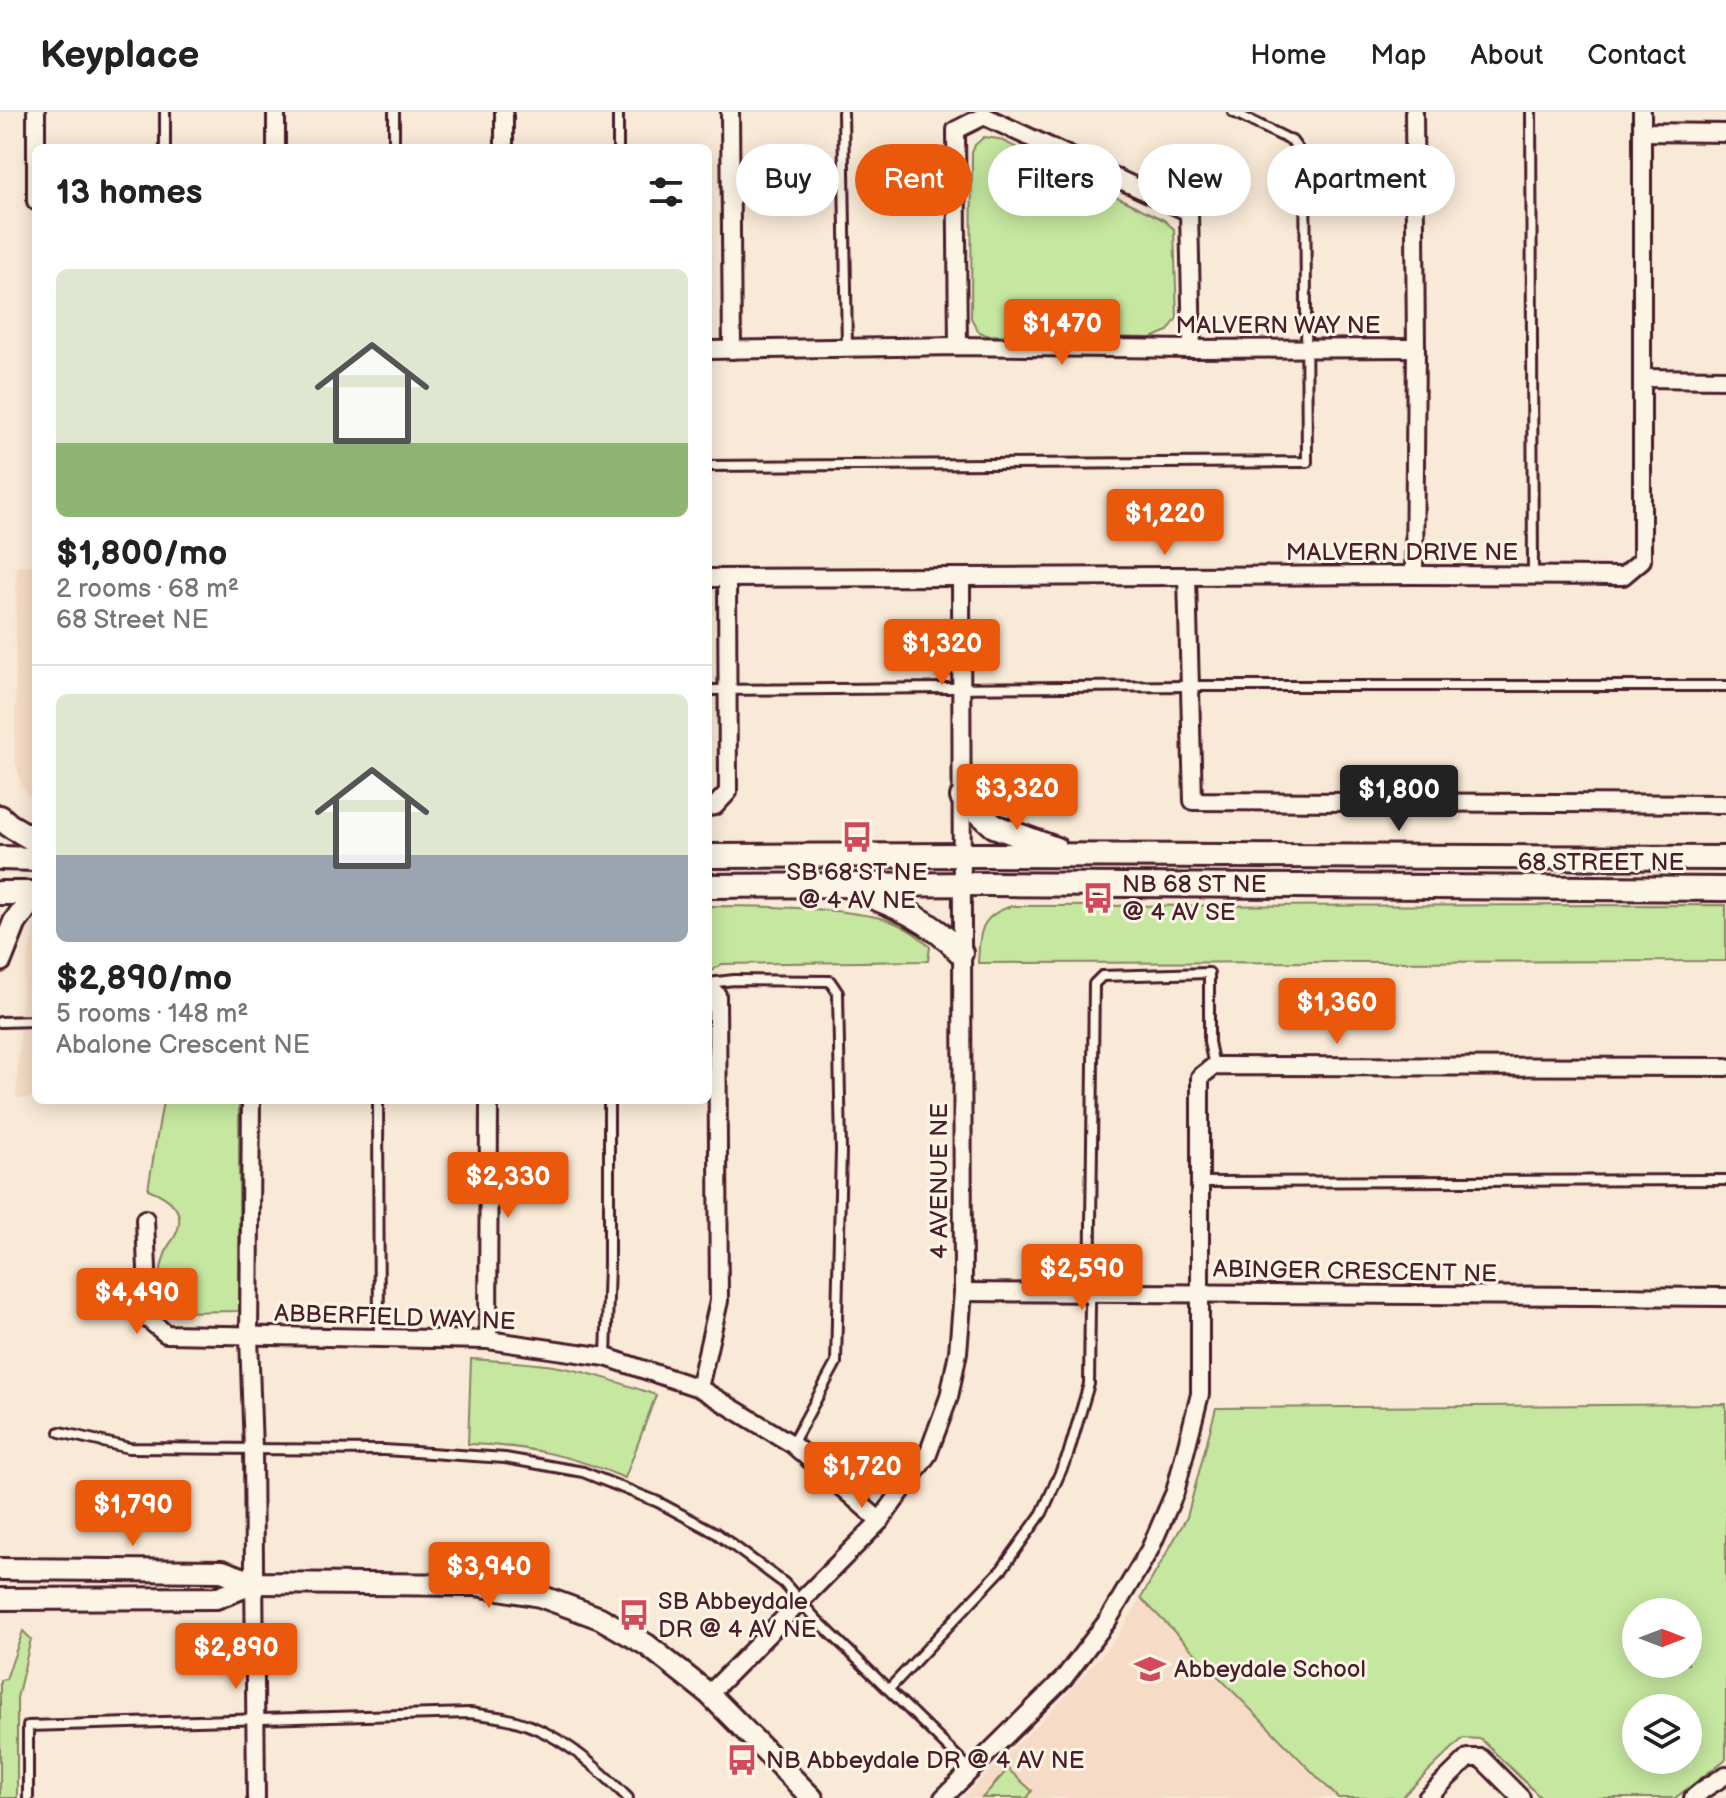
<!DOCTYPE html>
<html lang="en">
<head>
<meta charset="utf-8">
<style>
  body { margin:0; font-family:"Balsamiq Sans",sans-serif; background:#f2f2f2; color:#222; height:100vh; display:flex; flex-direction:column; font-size:30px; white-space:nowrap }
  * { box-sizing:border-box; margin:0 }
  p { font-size:26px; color:#767676 }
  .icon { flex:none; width:44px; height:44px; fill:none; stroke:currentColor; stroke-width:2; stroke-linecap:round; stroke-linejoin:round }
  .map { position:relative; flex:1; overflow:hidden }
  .panel { position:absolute; left:32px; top:32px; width:680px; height:960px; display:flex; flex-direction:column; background:#fff; border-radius:12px; box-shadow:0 4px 20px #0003 }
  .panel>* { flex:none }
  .top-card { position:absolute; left:736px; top:32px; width:760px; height:72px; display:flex; gap:16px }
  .needle { width:52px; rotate:90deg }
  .tools { position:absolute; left:1622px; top:1486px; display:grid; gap:16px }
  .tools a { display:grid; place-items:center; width:80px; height:80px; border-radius:50%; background:#fff; box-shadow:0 4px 20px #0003; font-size:40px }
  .price { position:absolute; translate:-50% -68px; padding:0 18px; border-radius:8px; background:#ea580c; color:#fff; font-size:26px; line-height:52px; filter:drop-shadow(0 2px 4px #0008) }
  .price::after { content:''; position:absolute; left:50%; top:48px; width:24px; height:18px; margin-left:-12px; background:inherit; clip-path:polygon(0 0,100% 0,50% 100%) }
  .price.selected { background:#222; color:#fff }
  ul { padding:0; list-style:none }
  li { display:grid; align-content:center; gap:16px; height:424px; padding:0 24px }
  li+li { border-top:2px solid #e0e0e0 }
  li span { display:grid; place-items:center; height:248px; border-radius:12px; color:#555 }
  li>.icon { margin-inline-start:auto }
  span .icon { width:144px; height:144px; fill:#fffc; stroke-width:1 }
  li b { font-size:34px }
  h2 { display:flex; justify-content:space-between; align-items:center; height:96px; padding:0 24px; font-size:34px }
  .tag { padding:0 28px; border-radius:36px; background:#fff; box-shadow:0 4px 20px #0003; font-size:28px; line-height:72px }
  .tag.selected { background:#ea580c; color:#fff }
  header { display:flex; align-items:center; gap:48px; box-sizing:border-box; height:112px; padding:0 40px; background:#fff; border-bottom:2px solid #e0e0e0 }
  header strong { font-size:38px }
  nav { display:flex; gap:44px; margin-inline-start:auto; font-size:28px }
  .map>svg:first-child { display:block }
</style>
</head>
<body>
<header>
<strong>Keyplace</strong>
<nav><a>Home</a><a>Map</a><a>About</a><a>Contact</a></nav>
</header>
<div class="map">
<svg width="1726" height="1686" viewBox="0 0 1726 1686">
  <rect width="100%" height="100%" fill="#f9ead7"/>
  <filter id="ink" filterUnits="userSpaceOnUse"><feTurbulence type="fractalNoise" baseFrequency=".0125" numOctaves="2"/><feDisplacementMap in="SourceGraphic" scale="16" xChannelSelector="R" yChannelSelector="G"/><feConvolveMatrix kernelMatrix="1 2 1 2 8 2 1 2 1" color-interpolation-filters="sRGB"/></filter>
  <g filter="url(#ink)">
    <g fill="#f6dcc6">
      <polygon points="16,454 36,454 36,688 27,682 21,672 15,647"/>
      <polygon points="35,811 36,986 16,986 23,871"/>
      <polygon points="1141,1486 1338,1686 962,1686 1062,1588 1117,1525"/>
    </g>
    <g fill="#c5e79f" stroke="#888365" stroke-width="2" fill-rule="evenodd">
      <polygon points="984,25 999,27 1164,108 1174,117 1177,206 1168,219 1152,226 986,223 978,219 971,206 972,41 975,33"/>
      <path d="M 1726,793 L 1726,849 L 978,851 C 980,820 979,804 1012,794 Z"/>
      <path d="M 708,794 C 761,794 824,795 876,805 C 895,809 916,820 930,835 L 928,849 L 722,852 L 711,859 L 708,859 Z"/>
      <path d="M 163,989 L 239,989 L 239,1199 L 173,1200 C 170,1196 164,1190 162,1185 C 156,1172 162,1148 168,1135 C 172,1127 171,1132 175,1124 C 188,1099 169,1085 148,1077 Z"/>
      <path d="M 471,1247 C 500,1249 530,1250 559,1255 C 593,1261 624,1272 656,1283 L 625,1366 C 573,1344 525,1333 468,1332 Z"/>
      <path d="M 1726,1292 L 1726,1647 L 1675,1686 L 1541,1686 L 1481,1627 L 1463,1626 L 1401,1686 L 1338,1686 L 1141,1486 L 1187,1405 L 1216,1296 ZM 1636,1500 L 1688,1500 L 1688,1552 L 1636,1552 ZM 1636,1596 L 1688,1596 L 1688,1648 L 1636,1648 Z"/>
      <polygon points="23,1519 31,1527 17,1586 17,1686 0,1686 0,1568 6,1567"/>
      <polygon points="1008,1657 1032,1679 1027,1686 982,1686"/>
    </g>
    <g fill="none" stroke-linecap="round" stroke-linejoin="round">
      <defs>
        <g id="service">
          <polyline points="165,0 165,36"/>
          <polyline points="394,0 394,36"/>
          <polyline points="618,0 618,36"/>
          <polyline points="843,0 847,235"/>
          <polyline points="1531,0 1533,463"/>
          <polyline points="708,354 1307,350 1305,47 1292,29 1233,0"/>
          <polyline points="708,578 1190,574 1726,574"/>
          <polyline points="708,871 734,868 830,869 838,881 841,1038 836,1251 792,1332"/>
          <polyline points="0,910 36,909"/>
          <polyline points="378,988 379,1226"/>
          <polyline points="1202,1070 1726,1068"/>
          <polyline points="606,1245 609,1152 609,988"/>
          <polyline points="60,1320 129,1336 384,1338 505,1346 583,1360 658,1390 716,1421 784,1471 815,1506 971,1658"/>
          <polyline points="889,1577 1002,1457 1042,1401 1068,1343 1089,1272 1094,872 1102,864 1209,861 1209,930 1214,954"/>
          <path d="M 28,1686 L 28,1614 L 470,1601 C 483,1603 496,1604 508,1607 C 556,1618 594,1652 628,1686"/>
        </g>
        <g id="minor">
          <polyline points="36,0 36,89"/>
          <polyline points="276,0 276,36"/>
          <polyline points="504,0 504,36"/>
          <polyline points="730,0 732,238"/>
          <polyline points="1642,20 1726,21"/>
          <polyline points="958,234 956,18 984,4 1189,100 1192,237"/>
          <polyline points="708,238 958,234 1192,237 1416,236"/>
          <polyline points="1642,266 1726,267"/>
          <polyline points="1414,463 1416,236 1414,0"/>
          <polyline points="1187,465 1193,689 1726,692"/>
          <polyline points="708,466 1414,463 1623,464 1642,448 1642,0"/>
          <polyline points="708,695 715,694 728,680 727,466"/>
          <polyline points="251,988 249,1225 253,1338 256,1686"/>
          <polyline points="145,1107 149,1208 166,1222 488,1228 606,1245 699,1276 792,1332 880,1409"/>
          <polyline points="963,1180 1726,1185"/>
          <polyline points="488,1228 489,988"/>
          <polyline points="699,1276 719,1189 717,883 708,874"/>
          <polyline points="709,1582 880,1409 928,1342 949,1285 958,1240 963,1180 961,465"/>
          <polyline points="943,1686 1064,1566 1108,1508 1150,1437 1175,1380 1200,1282 1200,965 1214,954 1726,955"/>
          <polyline points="1427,1686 1468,1646 1481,1646 1521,1686"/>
          <polyline points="1693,1686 1704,1677 1726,1663"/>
        </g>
        <g id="tertiary">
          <polyline points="0,1457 222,1459 255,1471 476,1473 540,1484 600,1506 647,1533 709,1582 812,1686"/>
          <polyline points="0,1487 216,1486 255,1471"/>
        </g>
        <g id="secondary">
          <polyline points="962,685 994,714 1056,737"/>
          <polyline points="0,705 9,713 36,729"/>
          <polyline points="708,744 984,743 1726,746"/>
          <polyline points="0,746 36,747"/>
          <polyline points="708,774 985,772 1726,777"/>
          <path d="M 854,778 C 896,794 930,807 961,841"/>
          <polyline points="0,781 36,781"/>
          <polyline points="0,848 15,810 36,782"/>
        </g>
      </defs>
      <use href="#service" stroke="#4a1f2b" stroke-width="14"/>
      <use href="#minor" stroke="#4a1f2b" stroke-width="22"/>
      <use href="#tertiary" stroke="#4a1f2b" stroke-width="26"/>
      <use href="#secondary" stroke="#4a1f2b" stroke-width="28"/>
      <use href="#service" stroke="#fcf5e5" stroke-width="8"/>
      <use href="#minor" stroke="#fcf5e5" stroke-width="16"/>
      <use href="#tertiary" stroke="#fcf5e5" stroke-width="20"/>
      <use href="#secondary" stroke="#fcf5e5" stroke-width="22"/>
    </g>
  </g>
  <defs>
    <symbol id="bus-bare" viewBox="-9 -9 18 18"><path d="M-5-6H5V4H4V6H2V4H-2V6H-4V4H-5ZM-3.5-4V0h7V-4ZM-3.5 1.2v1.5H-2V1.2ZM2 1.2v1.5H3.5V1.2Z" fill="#d1495b" stroke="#fcf5e5" stroke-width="2.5" paint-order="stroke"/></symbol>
    <symbol id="school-bare" viewBox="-9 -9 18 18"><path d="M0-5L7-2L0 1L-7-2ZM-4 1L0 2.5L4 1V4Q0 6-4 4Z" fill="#d1495b" stroke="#fcf5e5" stroke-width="2.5" paint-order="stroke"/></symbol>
  </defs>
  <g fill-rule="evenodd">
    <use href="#bus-bare" x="835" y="703" width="44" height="44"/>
    <use href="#bus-bare" x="1076" y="764" width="44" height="44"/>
    <use href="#bus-bare" x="612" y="1481" width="44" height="44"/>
    <use href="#school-bare" x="1128" y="1535" width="44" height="44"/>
    <use href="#bus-bare" x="720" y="1626" width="44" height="44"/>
  </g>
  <g text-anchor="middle" stroke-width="6" stroke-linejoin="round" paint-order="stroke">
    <g font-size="24" fill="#4a1f2b" stroke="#fcf5e5">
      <text x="1278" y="221">MALVERN WAY NE</text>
      <text x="1402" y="448">MALVERN DRIVE NE</text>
      <text x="1601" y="758">68 STREET NE</text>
      <text transform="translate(939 1069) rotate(-90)" y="8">4 AVENUE NE</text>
      <text transform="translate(1355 1159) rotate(1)" y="8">ABINGER CRESCENT NE</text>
      <text transform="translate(395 1205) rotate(2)" y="8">ABBERFIELD WAY NE</text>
    </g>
    <g font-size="24" fill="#4a1f2b" stroke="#fcf5e5" text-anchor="start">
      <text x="857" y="768" text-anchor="middle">SB 68 ST NE<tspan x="857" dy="28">@ 4 AV NE</tspan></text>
      <text x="1122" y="780">NB 68 ST NE<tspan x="1122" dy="28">@ 4 AV SE</tspan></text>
      <text x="658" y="1497">SB Abbeydale<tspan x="658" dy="28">DR @ 4 AV NE</tspan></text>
      <text x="1174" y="1565">Abbeydale School</text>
      <text x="766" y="1656">NB Abbeydale DR @ 4 AV NE</text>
    </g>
  </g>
</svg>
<div class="tools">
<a><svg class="needle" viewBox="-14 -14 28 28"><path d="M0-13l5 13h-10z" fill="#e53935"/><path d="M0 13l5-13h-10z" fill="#767676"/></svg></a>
<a><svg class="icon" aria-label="layers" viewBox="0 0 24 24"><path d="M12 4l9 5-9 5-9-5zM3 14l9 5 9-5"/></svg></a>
</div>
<b class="price" style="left:1062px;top:255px">$1,470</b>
<b class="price" style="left:1165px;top:445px">$1,220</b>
<b class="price" style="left:942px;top:575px">$1,320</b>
<b class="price" style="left:1017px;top:720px">$3,320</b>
<b class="price selected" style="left:1399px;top:721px">$1,800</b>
<b class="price" style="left:1337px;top:934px">$1,360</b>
<b class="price" style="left:508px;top:1108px">$2,330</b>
<b class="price" style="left:1082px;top:1200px">$2,590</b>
<b class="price" style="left:137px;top:1224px">$4,490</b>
<b class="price" style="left:862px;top:1398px">$1,720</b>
<b class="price" style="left:133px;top:1436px">$1,790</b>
<b class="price" style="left:489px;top:1498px">$3,940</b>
<b class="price" style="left:236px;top:1579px">$2,890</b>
<div class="top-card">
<a class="tag">Buy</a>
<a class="tag selected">Rent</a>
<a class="tag">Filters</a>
<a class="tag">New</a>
<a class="tag">Apartment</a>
</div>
<section class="panel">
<h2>13 homes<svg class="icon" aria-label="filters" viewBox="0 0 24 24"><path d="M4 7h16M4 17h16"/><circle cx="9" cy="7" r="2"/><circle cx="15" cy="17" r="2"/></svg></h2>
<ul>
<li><span style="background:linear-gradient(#dfe7d0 70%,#8fb573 0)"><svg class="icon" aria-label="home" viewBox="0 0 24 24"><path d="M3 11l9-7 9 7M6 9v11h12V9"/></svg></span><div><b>$1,800/mo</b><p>2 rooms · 68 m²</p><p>68 Street NE</p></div></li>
<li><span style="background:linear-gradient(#dfe7d0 65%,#9aa5b1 0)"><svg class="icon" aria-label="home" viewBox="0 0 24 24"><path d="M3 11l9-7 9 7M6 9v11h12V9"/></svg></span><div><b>$2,890/mo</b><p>5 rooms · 148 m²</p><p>Abalone Crescent NE</p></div></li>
</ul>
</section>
</div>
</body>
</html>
